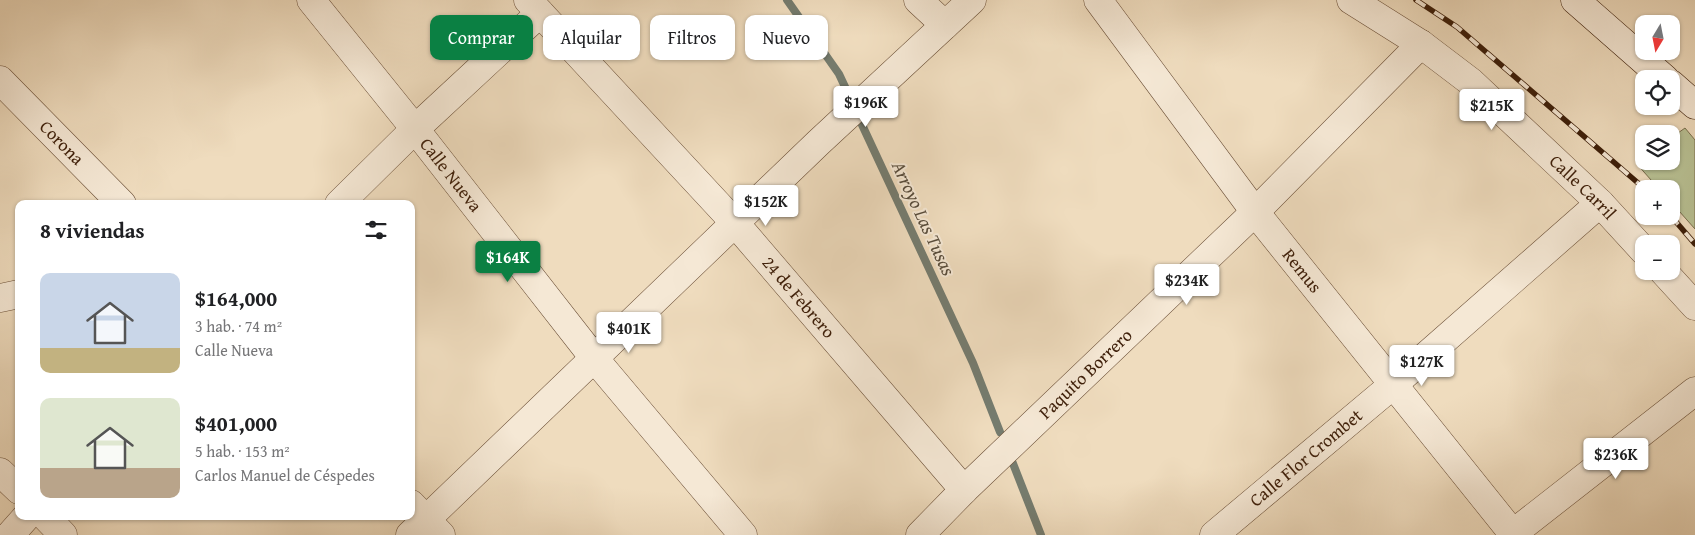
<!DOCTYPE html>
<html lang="es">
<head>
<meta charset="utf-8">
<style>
  body { margin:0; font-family:"Gentium Book Plus",serif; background:#f2f2f2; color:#202124; height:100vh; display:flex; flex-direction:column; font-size:19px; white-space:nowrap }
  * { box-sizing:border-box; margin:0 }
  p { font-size:16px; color:#757577 }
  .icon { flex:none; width:28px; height:28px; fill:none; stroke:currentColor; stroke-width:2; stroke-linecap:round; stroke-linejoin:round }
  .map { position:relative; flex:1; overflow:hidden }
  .side { position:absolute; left:15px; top:200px; width:400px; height:320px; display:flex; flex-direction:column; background:#fff; border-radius:10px; box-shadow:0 1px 4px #0004 }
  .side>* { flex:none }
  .top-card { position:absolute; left:430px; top:15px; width:475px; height:45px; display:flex; gap:10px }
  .needle { width:32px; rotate:190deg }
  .tools { position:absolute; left:1635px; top:15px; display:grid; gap:10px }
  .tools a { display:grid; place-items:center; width:45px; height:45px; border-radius:10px; background:#fff; box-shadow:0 1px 4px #0004; font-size:25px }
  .price { position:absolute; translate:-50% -42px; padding:0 11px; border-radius:5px; background:#fff; color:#222; font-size:16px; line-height:32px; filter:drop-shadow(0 1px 2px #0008) }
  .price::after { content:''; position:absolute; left:50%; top:30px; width:15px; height:11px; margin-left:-8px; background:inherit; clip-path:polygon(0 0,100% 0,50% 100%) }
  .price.current { background:#0b8043; color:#fff }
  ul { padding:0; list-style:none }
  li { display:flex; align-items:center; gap:15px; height:125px; padding:0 25px }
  li span { display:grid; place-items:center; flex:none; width:140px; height:100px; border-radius:10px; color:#555 }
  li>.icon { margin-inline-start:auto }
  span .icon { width:60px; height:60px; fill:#fffc; stroke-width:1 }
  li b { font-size:21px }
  h2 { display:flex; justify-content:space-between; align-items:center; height:60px; padding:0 25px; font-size:21px }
  .chip { padding:0 18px; border-radius:10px; background:#fff; box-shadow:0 1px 4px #0004; font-size:18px; line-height:45px }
  .chip.current { background:#0b8043; color:#fff }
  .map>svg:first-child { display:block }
</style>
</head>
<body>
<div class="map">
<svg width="1695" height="535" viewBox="0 0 1695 535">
  <rect width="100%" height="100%" fill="#efdcbe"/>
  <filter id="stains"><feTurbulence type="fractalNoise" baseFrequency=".004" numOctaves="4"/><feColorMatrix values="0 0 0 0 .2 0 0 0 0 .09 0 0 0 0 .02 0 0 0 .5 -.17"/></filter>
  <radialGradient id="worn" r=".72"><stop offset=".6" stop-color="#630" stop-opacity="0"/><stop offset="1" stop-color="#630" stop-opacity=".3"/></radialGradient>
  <polygon fill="#b8c093" stroke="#7a6f4e" points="1685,128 1695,140 1695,229 1671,202 1671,189 1659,189 1636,163 1644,158 1644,161 1671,161 1671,138"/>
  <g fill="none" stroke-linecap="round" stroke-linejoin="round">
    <g stroke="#757c6f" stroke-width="8">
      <polyline points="787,0 839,74 853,104"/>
      <polyline points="857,114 973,363 1000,432"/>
      <polyline points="1012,461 1041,535"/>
    </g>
    <defs>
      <g id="minor">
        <path id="s1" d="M 311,0 L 415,129 L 594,358 L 743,535"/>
        <path id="s2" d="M 528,0 L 735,223 L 964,490"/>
        <polyline points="918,0 945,25"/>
        <path id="s3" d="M 1098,0 L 1255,212 L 1514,535"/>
        <path id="s4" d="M 1351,0 L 1421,44 L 1471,82 L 1600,203 L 1644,251"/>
        <path id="s5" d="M 0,80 L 122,204"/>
        <polyline points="339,204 415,129 540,13"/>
        <polyline points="1663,271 1695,306"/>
        <polyline points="0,298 19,294"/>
        <polyline points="411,504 441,535"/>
        <polyline points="10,535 27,516"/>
        <path id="s6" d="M 920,535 L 964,490 L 1255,212 L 1421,44"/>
        <path id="s7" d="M 1214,535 L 1394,384 L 1600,203"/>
        <polyline points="1511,535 1695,391"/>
      </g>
      <g id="tertiary">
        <polyline points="0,472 19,490"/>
        <polyline points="45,516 63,535"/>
        <polyline points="410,535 818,143 972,0"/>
      </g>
      <g id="secondary">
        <polyline points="1575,0 1665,79"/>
        <polyline points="1671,84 1695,105"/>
      </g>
    </defs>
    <use href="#minor" stroke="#6a4e36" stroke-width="29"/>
    <use href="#tertiary" stroke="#6a4e36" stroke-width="29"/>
    <use href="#secondary" stroke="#3d1e09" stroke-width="29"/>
    <use href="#minor" stroke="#f5e8d5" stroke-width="28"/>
    <use href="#tertiary" stroke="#f5e8d5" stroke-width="28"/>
    <use href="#secondary" stroke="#f5e8d5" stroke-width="28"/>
    <defs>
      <g id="rail">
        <polyline points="1416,0 1457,27 1645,189"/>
        <polyline points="1671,216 1695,244"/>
      </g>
    </defs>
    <use href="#rail" stroke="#3d1e09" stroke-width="5.5"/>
    <use href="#rail" stroke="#f5e8d5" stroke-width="4" stroke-dasharray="11" stroke-linecap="butt"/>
  </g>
  <g text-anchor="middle" stroke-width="4" stroke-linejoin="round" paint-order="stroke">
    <g font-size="18" fill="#3d1e09" stroke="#f5e8d5">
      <text dy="6" stroke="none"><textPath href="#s5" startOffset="88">Corona</textPath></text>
      <text dy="6" stroke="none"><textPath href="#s1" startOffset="224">Calle Nueva</textPath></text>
      <text dy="6" stroke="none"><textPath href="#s4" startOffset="299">Calle Carril</textPath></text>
      <text dy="6" stroke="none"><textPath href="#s3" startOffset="339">Remus</textPath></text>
      <text dy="6" stroke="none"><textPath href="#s2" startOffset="402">24 de Febrero</textPath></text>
      <text dy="6" stroke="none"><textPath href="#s6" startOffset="231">Paquito Borrero</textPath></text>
      <text dy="6" stroke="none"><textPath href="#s7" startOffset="120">Calle Flor Crombet</textPath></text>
    </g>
    <g font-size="19" font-style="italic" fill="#594d3c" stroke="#f5e8d5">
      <text transform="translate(924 218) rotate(65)" y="7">Arroyo Las Tusas</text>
    </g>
  </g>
  <rect width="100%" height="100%" filter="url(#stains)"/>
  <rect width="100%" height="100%" fill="url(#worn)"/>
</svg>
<div class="tools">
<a><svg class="needle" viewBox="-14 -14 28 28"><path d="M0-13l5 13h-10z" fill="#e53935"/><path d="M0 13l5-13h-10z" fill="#757577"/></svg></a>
<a><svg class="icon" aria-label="locate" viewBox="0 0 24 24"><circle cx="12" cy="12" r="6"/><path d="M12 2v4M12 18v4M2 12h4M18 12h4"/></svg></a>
<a><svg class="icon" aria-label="layers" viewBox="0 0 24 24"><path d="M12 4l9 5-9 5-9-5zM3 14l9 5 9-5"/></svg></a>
<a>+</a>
<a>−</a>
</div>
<b class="price" style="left:866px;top:128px">$196K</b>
<b class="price" style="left:1492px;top:131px">$215K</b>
<b class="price" style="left:766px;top:227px">$152K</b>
<b class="price current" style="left:508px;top:283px">$164K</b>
<b class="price" style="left:1187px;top:306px">$234K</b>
<b class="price" style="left:629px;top:354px">$401K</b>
<b class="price" style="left:1422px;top:387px">$127K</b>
<b class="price" style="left:1616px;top:480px">$236K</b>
<div class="top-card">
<a class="chip current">Comprar</a>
<a class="chip">Alquilar</a>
<a class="chip">Filtros</a>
<a class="chip">Nuevo</a>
</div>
<section class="side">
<h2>8 viviendas<svg class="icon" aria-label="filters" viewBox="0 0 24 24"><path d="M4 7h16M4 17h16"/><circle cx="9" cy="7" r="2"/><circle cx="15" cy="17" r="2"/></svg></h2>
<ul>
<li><span style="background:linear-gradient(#c9d6e8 75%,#c2b280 0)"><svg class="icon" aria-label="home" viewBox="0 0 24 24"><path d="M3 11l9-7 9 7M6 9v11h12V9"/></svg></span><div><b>$164,000</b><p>3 hab. · 74 m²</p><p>Calle Nueva</p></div></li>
<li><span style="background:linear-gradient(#dfe7d0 70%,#b9a48a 0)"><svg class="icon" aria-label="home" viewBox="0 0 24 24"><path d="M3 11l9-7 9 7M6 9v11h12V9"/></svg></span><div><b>$401,000</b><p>5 hab. · 153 m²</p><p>Carlos Manuel de Céspedes</p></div></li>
</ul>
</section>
</div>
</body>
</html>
